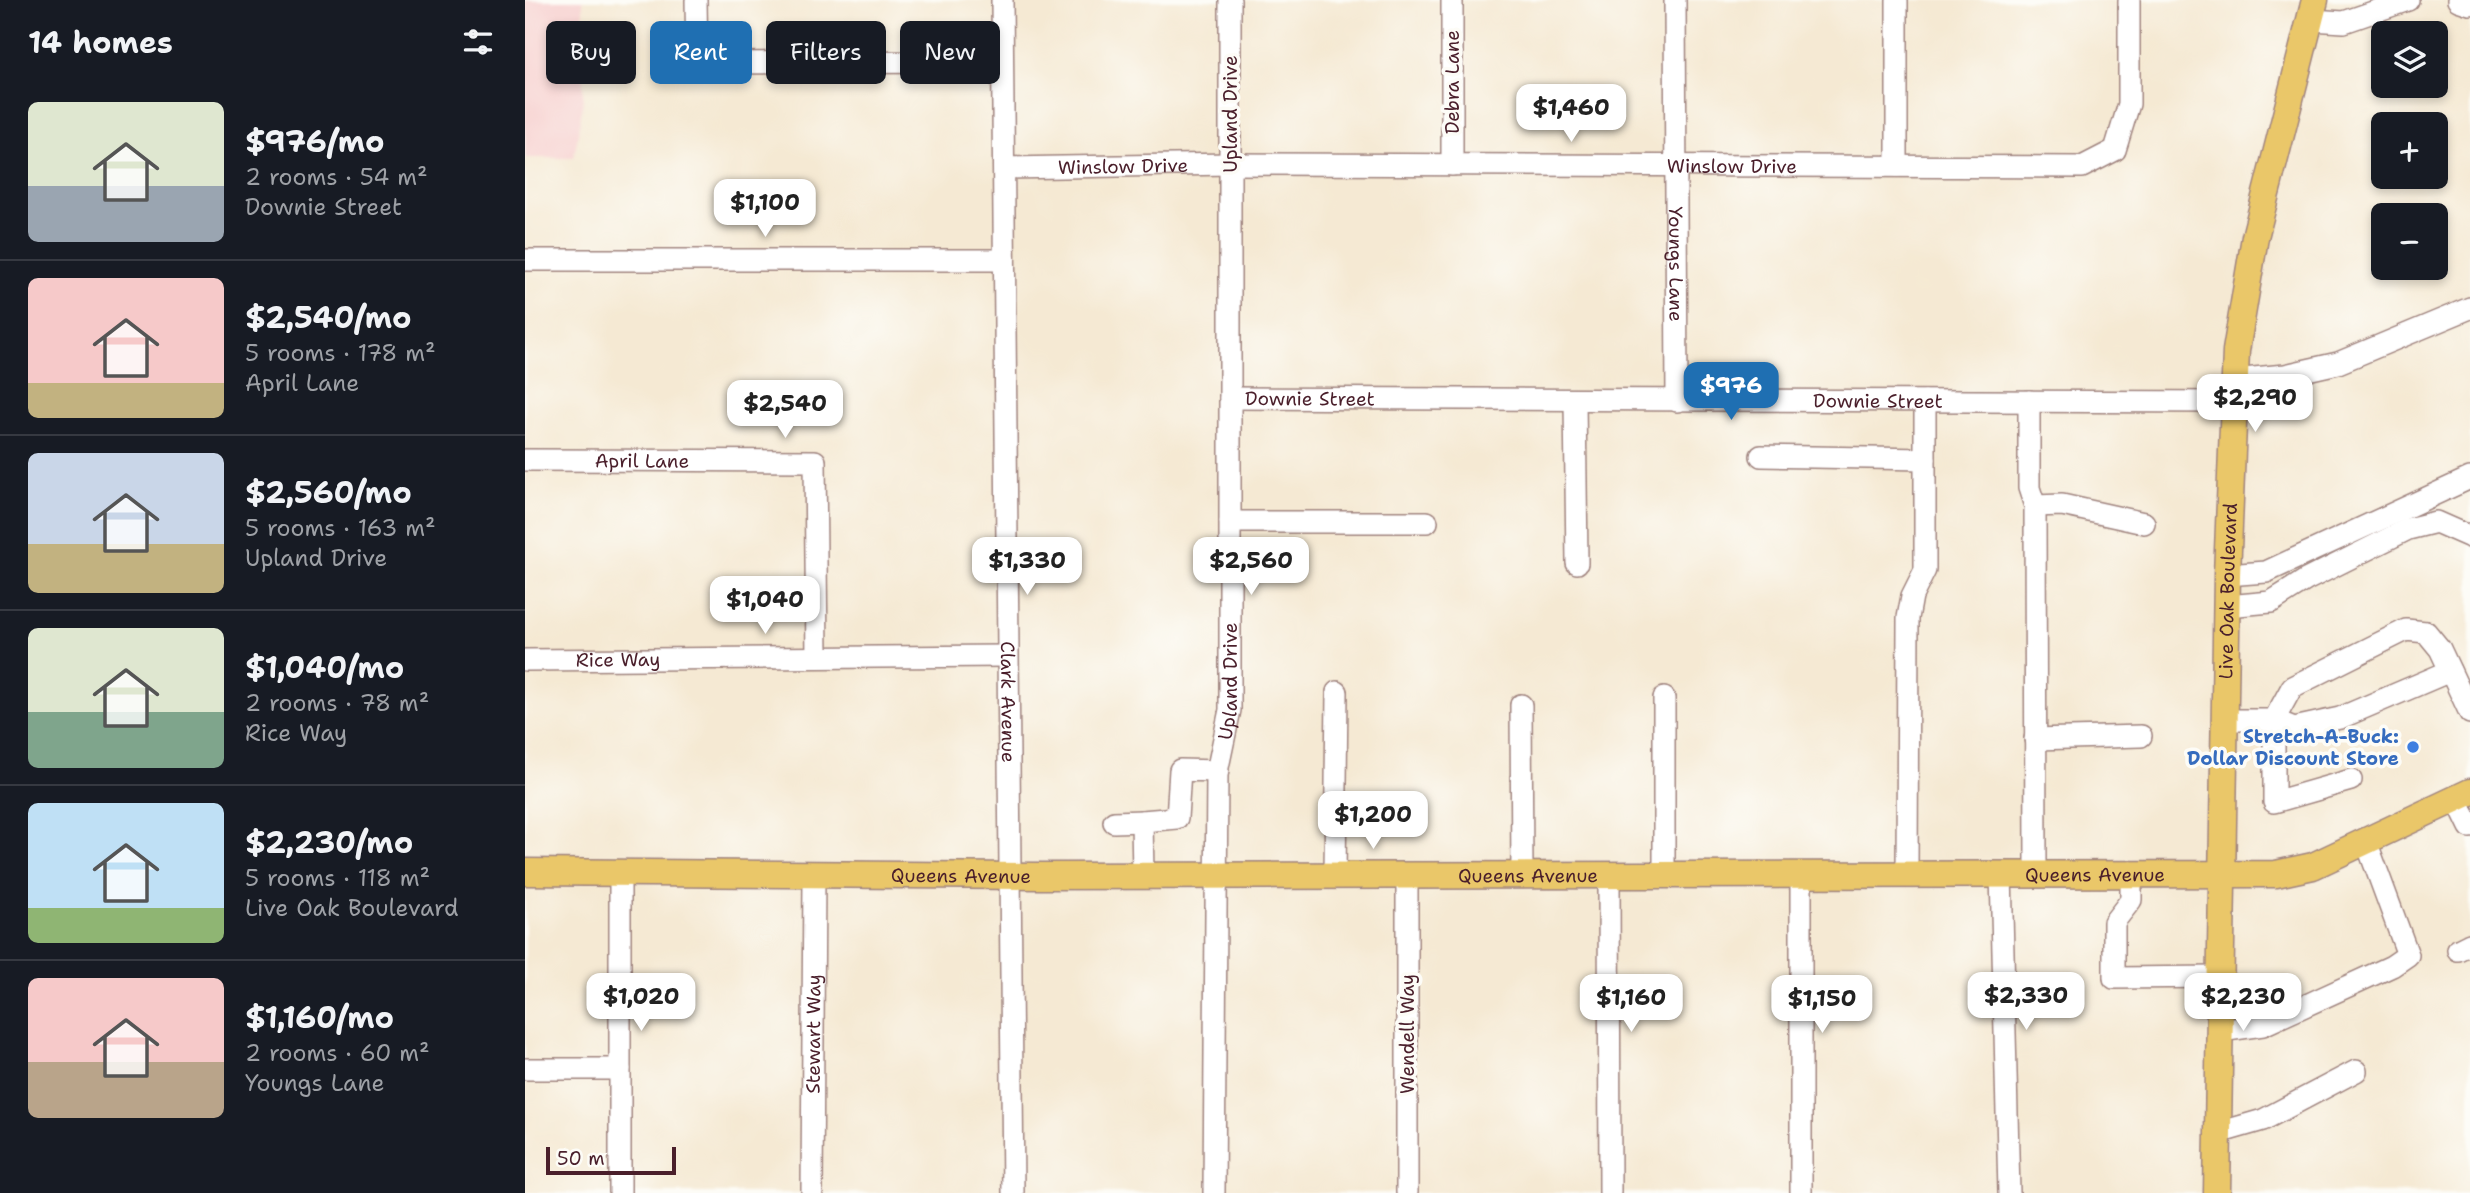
<!DOCTYPE html>
<html lang="en">
<head>
<meta charset="utf-8">
<style>
  body { margin:0; font-family:"Shantell Sans",sans-serif; background:#20242c; color:#f1f3f6; height:100vh; display:flex; flex-direction:column; font-size:26px; white-space:nowrap }
  * { box-sizing:border-box; margin:0 }
  p { font-size:23px; color:#9ea1a6 }
  .icon { flex:none; width:38px; height:38px; fill:none; stroke:currentColor; stroke-width:2; stroke-linecap:round; stroke-linejoin:round }
  .map { position:relative; flex:1; overflow:hidden }
  .details { display:flex; flex-direction:column; background:#171b24; width:525px }
  .details>* { flex:none }
  .top-card { position:absolute; left:21px; top:21px; width:665px; height:63px; display:flex; gap:14px }
  .fabs { position:absolute; left:1846px; top:21px; display:grid; gap:14px }
  .fabs a { display:grid; place-items:center; width:77px; height:77px; border-radius:10px; background:#171b24; box-shadow:0 4px 10px #0003; font-size:35px }
  .scale { position:absolute; left:21px; bottom:18px; width:130px; box-sizing:border-box; padding-left:7px; border:4px solid #4a1f2b; border-top:0; font-size:19px; line-height:24px; white-space:nowrap; color:#4a1f2b; -webkit-text-stroke:5px #fdfcf7; paint-order:stroke }
  .price { position:absolute; translate:-50% -60px; padding:0 16px; border-radius:14px; background:#fff; color:#222; font-size:23px; line-height:46px; filter:drop-shadow(0 2px 4px #0008) }
  .price::after { content:''; position:absolute; left:50%; top:42px; width:21px; height:16px; margin-left:-10px; background:inherit; clip-path:polygon(0 0,100% 0,50% 100%) }
  .price.on { background:#1f6fb2; color:#fff }
  ul { padding:0; list-style:none }
  li { display:flex; align-items:center; gap:21px; height:175px; padding:0 28px }
  li+li { border-top:2px solid #363941 }
  li span { display:grid; place-items:center; flex:none; width:196px; height:140px; border-radius:10px; color:#555 }
  li>.icon { margin-inline-start:auto }
  span .icon { width:84px; height:84px; fill:#fffc; stroke-width:1 }
  li b { font-size:30px }
  h2 { display:flex; justify-content:space-between; align-items:center; height:84px; padding:0 28px; font-size:30px }
  .tag { padding:0 24px; border-radius:10px; background:#171b24; box-shadow:0 4px 10px #0003; font-size:24px; line-height:63px }
  .tag.on { background:#1f6fb2; color:#fff }
  main { display:flex; flex:1; min-height:0 }
  .map>svg:first-child { display:block }
</style>
</head>
<body>
<main>
<section class="details">
<h2>14 homes<svg class="icon" aria-label="filters" viewBox="0 0 24 24"><path d="M4 7h16M4 17h16"/><circle cx="9" cy="7" r="2"/><circle cx="15" cy="17" r="2"/></svg></h2>
<ul>
<li><span style="background:linear-gradient(#dfe7d0 60%,#9aa5b1 0)"><svg class="icon" aria-label="home" viewBox="0 0 24 24"><path d="M3 11l9-7 9 7M6 9v11h12V9"/></svg></span><div><b>$976/mo</b><p>2 rooms · 54 m²</p><p>Downie Street</p></div></li>
<li><span style="background:linear-gradient(#f6c9c9 75%,#c2b280 0)"><svg class="icon" aria-label="home" viewBox="0 0 24 24"><path d="M3 11l9-7 9 7M6 9v11h12V9"/></svg></span><div><b>$2,540/mo</b><p>5 rooms · 178 m²</p><p>April Lane</p></div></li>
<li><span style="background:linear-gradient(#c9d6e8 65%,#c2b280 0)"><svg class="icon" aria-label="home" viewBox="0 0 24 24"><path d="M3 11l9-7 9 7M6 9v11h12V9"/></svg></span><div><b>$2,560/mo</b><p>5 rooms · 163 m²</p><p>Upland Drive</p></div></li>
<li><span style="background:linear-gradient(#dfe7d0 60%,#7fa58c 0)"><svg class="icon" aria-label="home" viewBox="0 0 24 24"><path d="M3 11l9-7 9 7M6 9v11h12V9"/></svg></span><div><b>$1,040/mo</b><p>2 rooms · 78 m²</p><p>Rice Way</p></div></li>
<li><span style="background:linear-gradient(#bfe0f5 75%,#8fb573 0)"><svg class="icon" aria-label="home" viewBox="0 0 24 24"><path d="M3 11l9-7 9 7M6 9v11h12V9"/></svg></span><div><b>$2,230/mo</b><p>5 rooms · 118 m²</p><p>Live Oak Boulevard</p></div></li>
<li><span style="background:linear-gradient(#f6c9c9 60%,#b9a48a 0)"><svg class="icon" aria-label="home" viewBox="0 0 24 24"><path d="M3 11l9-7 9 7M6 9v11h12V9"/></svg></span><div><b>$1,160/mo</b><p>2 rooms · 60 m²</p><p>Youngs Lane</p></div></li>
</ul>
</section>
<div class="map">
<svg width="1945" height="1193" viewBox="0 0 1945 1193">
  <rect width="100%" height="100%" fill="#fdfcf7"/>
  <filter id="ink" filterUnits="userSpaceOnUse"><feTurbulence type="fractalNoise" baseFrequency=".0143" numOctaves="2"/><feDisplacementMap in="SourceGraphic" scale="14" xChannelSelector="R" yChannelSelector="G"/><feConvolveMatrix kernelMatrix="1 2 1 2 8 2 1 2 1" color-interpolation-filters="sRGB"/></filter>
  <filter id="wash" filterUnits="userSpaceOnUse"><feTurbulence type="fractalNoise" baseFrequency=".00686" numOctaves="4" result="noise"/><feDisplacementMap in="SourceGraphic" scale="28" xChannelSelector="R" yChannelSelector="G"/><feGaussianBlur stdDeviation="1.57" result="paint"/><feColorMatrix in="noise" values="0 0 0 0 0 0 0 0 0 0 0 0 0 0 0 0 0 1.4 0 .05"/><feComposite in="paint" operator="in"/></filter>
  <g filter="url(#wash)">
    <rect width="100%" height="100%" fill="#f5e9d3"/>
    <polygon fill="#f7d0cf" points="0,0 58,0 58,102 49,158 0,158"/>
  </g>
  <g filter="url(#ink)">
    <g fill="none" stroke-linecap="round" stroke-linejoin="round">
      <defs>
        <g id="minor">
          <polyline points="171,0 172,63 477,62"/>
          <path id="s1" d="M 477,0 L 488,1193"/>
          <polyline points="927,0 927,165"/>
          <path id="s2" d="M 1150,0 L 1152,401"/>
          <polyline points="1372,0 1372,166"/>
          <polyline points="1933,0 1945,4"/>
          <polyline points="1786,20 1819,22 1883,0"/>
          <path id="s3" d="M 479,168 L 705,164 L 1557,167 L 1590,150 L 1604,104 L 1604,0"/>
          <polyline points="0,260 479,260"/>
          <polyline points="1708,380 1760,375 1813,363 1945,308"/>
          <path id="s4" d="M 705,398 L 1707,402"/>
          <polyline points="1050,400 1052,563"/>
          <polyline points="1504,401 1504,488 1510,506 1511,873"/>
          <polyline points="1236,456 1400,459"/>
          <path id="s5" d="M 0,460 L 290,461 L 292,657"/>
          <polyline points="1510,506 1537,505 1619,523"/>
          <polyline points="705,522 902,522"/>
          <polyline points="1702,575 1741,572 1945,478"/>
          <polyline points="1702,606 1746,602 1781,580 1883,529 1911,522 1945,537"/>
          <path id="s6" d="M 0,660 L 481,656"/>
          <polyline points="996,705 997,875"/>
          <polyline points="1700,720 1749,720 1767,687 1881,630 1901,632 1915,649 1945,713"/>
          <polyline points="1510,739 1616,736"/>
          <polyline points="1826,780 1749,802 1749,720 1769,728 1815,718 1925,671"/>
          <polyline points="1931,798 1945,827"/>
          <polyline points="589,822 617,821"/>
          <polyline points="1606,872 1606,900 1589,922 1589,978 1695,977"/>
          <polyline points="95,873 95,1193"/>
          <polyline points="1476,873 1484,1193"/>
          <polyline points="618,875 617,821 652,818 655,770 693,771"/>
          <polyline points="810,875 812,692"/>
          <polyline points="882,875 882,1193"/>
          <polyline points="1382,875 1383,618 1387,596 1400,570 1400,401"/>
          <polyline points="1084,876 1085,1193"/>
          <polyline points="1139,876 1139,698"/>
          <polyline points="1276,877 1276,1193"/>
          <polyline points="1933,950 1945,944"/>
          <polyline points="1695,1031 1738,1025 1867,966 1883,955 1841,841"/>
          <polyline points="0,1069 95,1069"/>
          <polyline points="1693,1133 1738,1120 1831,1071"/>
          <path id="s7" d="M 287,1193 L 289,873"/>
          <path id="s8" d="M 689,1193 L 692,772 L 705,710 L 705,0"/>
        </g>
        <g id="major">
          <path id="s9" d="M 0,872 L 516,876 L 1751,874 L 1788,866 L 1945,792"/>
          <path id="s10" d="M 1692,1193 L 1702,575 L 1711,351 L 1730,237 L 1790,0"/>
        </g>
      </defs>
      <use href="#minor" stroke="#a0847f" stroke-width="24"/>
      <use href="#major" stroke="#a0847f" stroke-width="29"/>
      <use href="#minor" stroke="#fff" stroke-width="21"/>
      <use href="#major" stroke="#eac769" stroke-width="26"/>
    </g>
  </g>
  <circle fill="#3f7fe0" stroke="#fdfcf7" stroke-width="2.5" cx="1888" cy="747" r="7"/>
  <g text-anchor="middle" stroke-width="7" stroke-linejoin="round" paint-order="stroke">
    <g font-size="19" fill="#4a1f2b" stroke="#fdfcf7">
      <text transform="translate(927 82) rotate(-90)" y="7">Debra Lane</text>
      <text transform="translate(705 114) rotate(-90)" y="7">Upland Drive</text>
      <text dy="7" stroke="none"><textPath href="#s3" startOffset="119">Winslow Drive</textPath></text>
      <text dy="7" stroke="none"><textPath href="#s3" startOffset="728">Winslow Drive</textPath></text>
      <text dy="7" stroke="none"><textPath href="#s2" startOffset="264">Youngs Lane</textPath></text>
      <text dy="7" stroke="none"><textPath href="#s4" startOffset="80">Downie Street</textPath></text>
      <text dy="7" stroke="none"><textPath href="#s4" startOffset="648">Downie Street</textPath></text>
      <text dy="7" stroke="none"><textPath href="#s5" startOffset="117">April Lane</textPath></text>
      <text dy="7" stroke="none"><textPath href="#s10" startOffset="602">Live Oak Boulevard</textPath></text>
      <text dy="7" stroke="none"><textPath href="#s6" startOffset="93">Rice Way</textPath></text>
      <text dy="7" stroke="none"><textPath href="#s8" startOffset="513">Upland Drive</textPath></text>
      <text dy="7" stroke="none"><textPath href="#s1" startOffset="702">Clark Avenue</textPath></text>
      <text dy="7" stroke="none"><textPath href="#s9" startOffset="1570">Queens Avenue</textPath></text>
      <text dy="7" stroke="none"><textPath href="#s9" startOffset="436">Queens Avenue</textPath></text>
      <text dy="7" stroke="none"><textPath href="#s9" startOffset="1003">Queens Avenue</textPath></text>
      <text dy="7" stroke="none"><textPath href="#s7" startOffset="159">Stewart Way</textPath></text>
      <text transform="translate(882 1034) rotate(-90)" y="7">Wendell Way</text>
    </g>
    <g font-size="19" font-weight="bold" fill="#366cbe" stroke="#fdfcf7" text-anchor="end">
      <text x="1874" y="743">Stretch-A-Buck:<tspan x="1874" dy="22">Dollar Discount Store</tspan></text>
    </g>
  </g>
</svg>
<div class="fabs">
<a><svg class="icon" aria-label="layers" viewBox="0 0 24 24"><path d="M12 4l9 5-9 5-9-5zM3 14l9 5 9-5"/></svg></a>
<a>+</a>
<a>−</a>
</div>
<div class="scale">50 m</div>
<b class="price" style="left:1046px;top:144px">$1,460</b>
<b class="price" style="left:240px;top:239px">$1,100</b>
<b class="price on" style="left:1206px;top:422px">$976</b>
<b class="price" style="left:1730px;top:434px">$2,290</b>
<b class="price" style="left:260px;top:440px">$2,540</b>
<b class="price" style="left:502px;top:597px">$1,330</b>
<b class="price" style="left:726px;top:597px">$2,560</b>
<b class="price" style="left:240px;top:636px">$1,040</b>
<b class="price" style="left:848px;top:851px">$1,200</b>
<b class="price" style="left:1501px;top:1032px">$2,330</b>
<b class="price" style="left:116px;top:1033px">$1,020</b>
<b class="price" style="left:1718px;top:1033px">$2,230</b>
<b class="price" style="left:1106px;top:1034px">$1,160</b>
<b class="price" style="left:1297px;top:1035px">$1,150</b>
<div class="top-card">
<a class="tag">Buy</a>
<a class="tag on">Rent</a>
<a class="tag">Filters</a>
<a class="tag">New</a>
</div>
</div>
</main>
</body>
</html>
